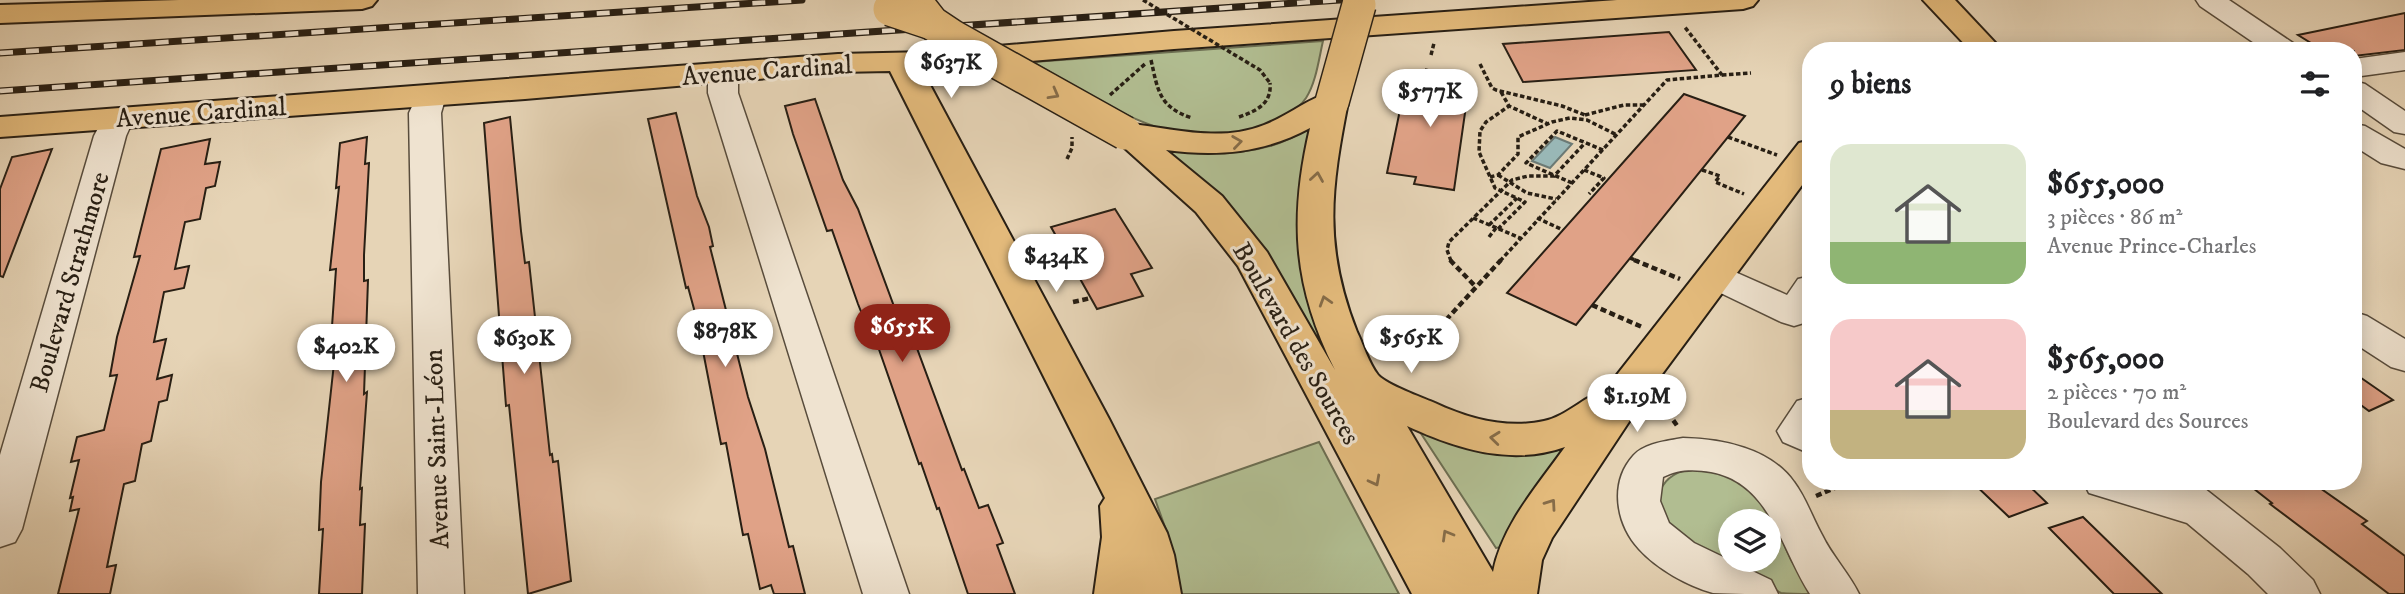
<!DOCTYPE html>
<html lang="fr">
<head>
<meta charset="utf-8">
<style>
  body { margin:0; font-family:"IM FELL DW Pica",serif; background:#f6f6f6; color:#202124; height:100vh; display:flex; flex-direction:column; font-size:26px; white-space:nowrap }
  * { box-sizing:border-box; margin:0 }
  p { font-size:23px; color:#757577 }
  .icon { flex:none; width:38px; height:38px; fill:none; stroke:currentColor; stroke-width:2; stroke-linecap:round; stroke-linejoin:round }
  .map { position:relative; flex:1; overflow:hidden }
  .drawer { position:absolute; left:1802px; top:42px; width:560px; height:448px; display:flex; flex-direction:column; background:#fff; border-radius:28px; box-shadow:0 4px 18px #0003 }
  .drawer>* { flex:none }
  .controls { position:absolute; left:1718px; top:509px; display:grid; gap:14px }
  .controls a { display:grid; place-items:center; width:63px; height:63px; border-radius:50%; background:#fff; box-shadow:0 4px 18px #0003; font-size:35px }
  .price { position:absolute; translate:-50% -60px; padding:0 16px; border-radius:24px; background:#fff; color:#222; font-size:23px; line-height:46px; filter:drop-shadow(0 2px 4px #0008) }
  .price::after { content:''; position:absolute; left:50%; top:42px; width:21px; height:16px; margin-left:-10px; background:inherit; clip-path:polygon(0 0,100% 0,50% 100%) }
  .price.active { background:#8f2418; color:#fff }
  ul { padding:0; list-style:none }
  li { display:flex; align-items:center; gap:21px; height:175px; padding:0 28px }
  li span { display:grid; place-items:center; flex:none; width:196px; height:140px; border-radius:21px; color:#555 }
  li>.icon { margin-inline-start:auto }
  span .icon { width:84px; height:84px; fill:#fffc; stroke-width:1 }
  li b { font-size:30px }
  h2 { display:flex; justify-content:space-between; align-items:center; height:84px; padding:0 28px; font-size:30px }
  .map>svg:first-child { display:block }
</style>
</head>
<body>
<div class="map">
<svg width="2405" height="594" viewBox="0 0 2405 594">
  <rect width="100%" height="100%" fill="#e6d4b6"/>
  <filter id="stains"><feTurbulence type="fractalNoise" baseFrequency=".00286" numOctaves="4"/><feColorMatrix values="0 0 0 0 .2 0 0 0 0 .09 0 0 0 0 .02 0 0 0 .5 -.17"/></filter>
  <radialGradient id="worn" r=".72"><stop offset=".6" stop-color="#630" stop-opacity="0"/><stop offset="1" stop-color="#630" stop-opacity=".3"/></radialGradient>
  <g fill="#b1bd91" stroke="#6c6e52" stroke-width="2" fill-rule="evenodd">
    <path d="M 1323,41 C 1319,58 1316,83 1306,98 C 1296,113 1274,123 1257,128 C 1169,155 1105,103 1033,62 Z"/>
    <path d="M 1309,128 L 1314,130 L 1302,176 L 1298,223 L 1350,396 L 1166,153 L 1168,151 C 1216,156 1268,156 1309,128 Z"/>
    <polygon points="1424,429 1570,443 1502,547 1496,548 1420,432"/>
    <polygon points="1319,442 1399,594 1176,594 1171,544 1155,499"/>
    <path d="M 1702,467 L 1741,480 L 1768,509 L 1791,560 L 1813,594 C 1804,594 1790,594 1781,593 C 1767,586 1755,574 1741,566 C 1719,553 1686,548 1670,527 C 1644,495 1666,469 1702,467 ZM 1731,522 L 1769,522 L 1769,560 L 1731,560 Z"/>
  </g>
  <polygon fill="#99b7b6" stroke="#6c7a75" stroke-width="2" points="1555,137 1572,144 1550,168 1532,161"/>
  <g fill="#e0a287" stroke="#281f14" stroke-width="2">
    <polygon points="2405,13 2405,50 2354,56 2354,51 2324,51 2298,35"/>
    <polygon points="1669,32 1696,70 1523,82 1503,44"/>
    <polygon points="1408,71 1470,78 1454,190 1414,184 1416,177 1387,173"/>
    <polygon points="1684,94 1745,116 1576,325 1507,293"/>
    <polygon points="815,99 843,180 858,209 895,309 898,308 911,344 915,343 962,470 964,469 979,508 988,505 1003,543 997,545 1015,594 968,594 939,508 937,509 921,463 919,464 875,338 872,339 858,304 832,230 827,231 793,134 785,106"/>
    <polygon points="676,113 697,196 709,227 713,246 710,247 748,397 765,449 789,547 793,546 805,594 774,594 771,585 760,589 748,534 743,535 726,443 721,444 697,320 688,287 686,288 648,119"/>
    <polygon points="510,117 521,231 525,263 529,262 550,455 552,454 553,462 558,461 571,581 528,594 509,405 506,406 484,123"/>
    <polygon points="367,137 365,164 369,163 364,255 364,281 368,280 364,394 367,392 360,489 362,488 360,525 365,524 362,594 319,594 323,529 319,530 321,482 335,354 330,355 336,269 330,270 339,187 336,188 340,143"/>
    <polygon points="210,139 205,164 220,162 215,186 206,188 200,219 185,222 175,269 189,266 184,288 164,292 154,342 166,339 157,379 172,375 167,400 159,402 151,441 142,444 135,481 124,484 107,567 116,565 110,594 58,594 79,509 70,511 73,497 70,498 79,460 71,462 77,437 104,430 117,375 110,376 117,337 140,256 134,257 161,149"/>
    <polygon points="52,149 3,277 0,276 0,189 12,157"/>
    <polygon points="1115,209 1152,268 1131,274 1143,296 1097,309 1051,227"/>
    <polygon points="2354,373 2393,400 2369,411 2354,400"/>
    <polygon points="1971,481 2024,481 2047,503 2009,517"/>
    <polygon points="2244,481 2310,481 2367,521 2362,524 2405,556 2405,594 2389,594 2270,504 2272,503"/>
    <polygon points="2083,517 2162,594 2114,594 2049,528"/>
  </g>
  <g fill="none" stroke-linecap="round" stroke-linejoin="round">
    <defs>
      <g id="minor">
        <polygon points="2196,0 2229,0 2296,45 2301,51 2266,51 2200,6"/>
        <polygon points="2405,52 2405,70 2354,77 2354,59"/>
        <polygon points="723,63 734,66 738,72 738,93 909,594 863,594 708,93 708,72 712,66"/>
        <polygon points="2354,81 2365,84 2405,111 2405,134 2394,132 2354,104"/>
        <polygon points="431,87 442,89 446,96 441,113 464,594 418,594 409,113 420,89"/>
        <polygon points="118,109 129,111 134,118 126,136 22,529 15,542 0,547 0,455 94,136 107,111"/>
        <polygon points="2354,124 2365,126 2405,149 2405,169 2381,163 2354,146"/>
        <polygon points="1717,264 1787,295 1798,279 1811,276 1811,316 1807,322 1794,326 1781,322 1704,285 1699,276 1704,267"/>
        <polygon points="2354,312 2367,316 2405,339 2405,371 2391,367 2354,343"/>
        <polygon points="1811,397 1811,454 1783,442 1777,431 1797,401"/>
        <path d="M 1683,438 C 1722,439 1770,448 1794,482 C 1806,498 1812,517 1822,535 C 1832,556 1849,573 1859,594 L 1810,594 C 1781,550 1771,483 1711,472 C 1694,469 1678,469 1663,477 L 1660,501 L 1669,523 L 1694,543 L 1771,580 L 1778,594 C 1758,594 1732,594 1713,593 C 1688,586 1657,569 1639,549 C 1616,524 1609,483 1633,456 C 1644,443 1667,441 1683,438 Z"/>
        <polygon points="2083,481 2195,481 2280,548 2313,580 2320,594 2268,594 2248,574 2187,523 2089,493"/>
      </g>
      <g id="major">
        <polygon points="1617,0 1758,0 1753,6 1743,9 1174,49 922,70 1109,419 1167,533 1174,555 1181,594 1094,594 1102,537 1100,506 1105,498 890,71 838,72 525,99 0,137 0,117 838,54 927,52 1174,31"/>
        <polygon points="1923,0 1955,0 2003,51 1971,51"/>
        <path d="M 1332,92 L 1343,95 L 1348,102 C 1331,189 1323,246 1357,332 C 1363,344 1369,364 1378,375 C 1387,385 1421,397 1435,403 C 1469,419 1507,429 1544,421 C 1567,416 1583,397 1605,390 L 1799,143 L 1811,140 L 1811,173 L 1648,393 L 1552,538 L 1542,560 L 1537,594 L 1412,594 L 1238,266 L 1196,212 L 1108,133 L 1113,126 L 1125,123 C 1171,128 1219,143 1264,125 C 1288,116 1308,98 1332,92 ZM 1310,128 C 1289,218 1293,287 1335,370 L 1267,252 L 1222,196 L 1166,150 C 1217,157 1264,153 1310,128 ZM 1407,426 C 1457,449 1511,466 1565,447 C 1538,485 1502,525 1493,572 Z"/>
      </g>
      <polygon id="highway" points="179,0 377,0 372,6 362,9 0,23 0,5"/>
    </defs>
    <use href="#minor" stroke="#584c3c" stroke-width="3"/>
    <use href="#major" stroke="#281f14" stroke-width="4"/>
    <use href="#highway" stroke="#281f14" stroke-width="4"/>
    <g stroke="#281f14" stroke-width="3.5" stroke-dasharray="4.5 2.5" stroke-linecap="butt">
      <polyline points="1431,55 1434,43"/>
      <path d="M 1151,60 C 1158,91 1159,107 1192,118"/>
      <polyline points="1480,64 1492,88 1496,90 1562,106 1585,115"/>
      <polyline points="1426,73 1427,68"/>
      <polyline points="1722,75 1751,73"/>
      <polyline points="1501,92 1509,106 1548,124"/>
      <polyline points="1110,95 1145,64"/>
      <polyline points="1585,115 1624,105 1644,105"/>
      <path d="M 1239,117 C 1256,111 1272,104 1270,83"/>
      <polyline points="1728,137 1777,155"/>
      <polyline points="1067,159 1072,148 1072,137"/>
      <polyline points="1584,170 1604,178 1589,194"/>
      <polyline points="1702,170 1720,176 1715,182 1744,194"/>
      <polyline points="1498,175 1527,193 1556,199"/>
      <polyline points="1490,177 1498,175 1518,154 1518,137 1552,122 1570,118 1587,120 1617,135"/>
      <polyline points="1572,183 1526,163 1557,131 1603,150"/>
      <polyline points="1473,218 1520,238"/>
      <polyline points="1537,218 1563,230"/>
      <polyline points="1489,225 1517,198"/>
      <polyline points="1498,229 1525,202 1495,188 1479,152 1480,131 1486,122 1509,106"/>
      <polyline points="1489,237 1496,228"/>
      <polyline points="1630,258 1638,261"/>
      <polyline points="1050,260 1068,255"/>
      <polyline points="1451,261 1447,250 1449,242 1512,180 1528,176 1554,176 1585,143"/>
      <polyline points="1500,261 1667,80 1722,75 1684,26"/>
    </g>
    <g stroke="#281f14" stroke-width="4.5" stroke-dasharray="6 3.5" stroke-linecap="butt">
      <polyline points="1450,260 1476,287"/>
      <polyline points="1634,260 1680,279"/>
      <polyline points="1073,302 1091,298"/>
      <polyline points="1592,305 1642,327"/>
      <polyline points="1446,320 1501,260"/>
      <polyline points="1657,397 1678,427"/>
      <polyline points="1816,496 1851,481"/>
    </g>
    <use href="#minor" fill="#efe3d0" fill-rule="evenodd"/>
    <use href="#major" fill="#e3ba7b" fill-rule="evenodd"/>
    <use href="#highway" fill="#e3ba7b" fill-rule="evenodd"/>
    <defs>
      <g id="rail">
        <polyline points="0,53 802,0"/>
        <polyline points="0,91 1340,0"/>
      </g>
    </defs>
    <use href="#rail" stroke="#281f14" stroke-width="7"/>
    <use href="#rail" stroke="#efe3d0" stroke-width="4.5" stroke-dasharray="13" stroke-linecap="butt"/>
    <defs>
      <g id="major-bridge">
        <polyline points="914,0 932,23 953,37 1125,133"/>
        <polyline points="1332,102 1359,5"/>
      </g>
      <polyline id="highway-bridge" points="890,9 932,23"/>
    </defs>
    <use href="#major-bridge" stroke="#281f14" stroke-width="36" stroke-linecap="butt"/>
    <use href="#highway-bridge" stroke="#281f14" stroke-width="36" stroke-linecap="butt"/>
    <polyline stroke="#281f14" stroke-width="3.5" stroke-dasharray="4.5 2.5" stroke-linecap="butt" points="1143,0 1260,70 1270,83"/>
    <use href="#major-bridge" stroke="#e3ba7b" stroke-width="33"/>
    <use href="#highway-bridge" stroke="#e3ba7b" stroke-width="33"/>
  </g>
  <defs><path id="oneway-chevron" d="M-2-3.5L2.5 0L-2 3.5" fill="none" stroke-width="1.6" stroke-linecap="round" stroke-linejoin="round" transform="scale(1.75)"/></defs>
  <g stroke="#866c48">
    <use href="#oneway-chevron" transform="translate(1054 94) rotate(29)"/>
    <use href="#oneway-chevron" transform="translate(1237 142) rotate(-8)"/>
    <use href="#oneway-chevron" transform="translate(1317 177) rotate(-81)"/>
    <use href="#oneway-chevron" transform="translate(1325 301) rotate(-107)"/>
    <use href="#oneway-chevron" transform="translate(1495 438) rotate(-174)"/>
    <use href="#oneway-chevron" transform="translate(1375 481) rotate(62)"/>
    <use href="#oneway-chevron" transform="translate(1551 504) rotate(-55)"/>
    <use href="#oneway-chevron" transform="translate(1447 535) rotate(-120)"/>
  </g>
  <g text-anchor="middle" stroke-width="6" stroke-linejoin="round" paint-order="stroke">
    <g font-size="26" fill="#281f14" stroke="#efe3d0">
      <text transform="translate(767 70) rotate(-4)" y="9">Avenue Cardinal</text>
      <text transform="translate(201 112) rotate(-4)" y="9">Avenue Cardinal</text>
      <text transform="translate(69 282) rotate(-74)" y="9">Boulevard Strathmore</text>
      <text transform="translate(1297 343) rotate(60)" y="9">Boulevard des Sources</text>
      <text transform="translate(436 449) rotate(-92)" y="9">Avenue Saint-Léon</text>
    </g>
  </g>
  <rect width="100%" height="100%" filter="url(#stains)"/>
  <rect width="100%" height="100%" fill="url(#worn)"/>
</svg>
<div class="controls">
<a><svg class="icon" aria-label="layers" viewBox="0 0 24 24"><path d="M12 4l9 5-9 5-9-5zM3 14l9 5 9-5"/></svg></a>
</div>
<b class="price" style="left:951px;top:100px">$637K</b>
<b class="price" style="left:1430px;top:129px">$577K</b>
<b class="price" style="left:1056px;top:294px">$434K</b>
<b class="price active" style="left:902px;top:364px">$655K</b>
<b class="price" style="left:725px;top:369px">$878K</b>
<b class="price" style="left:1411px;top:375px">$565K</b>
<b class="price" style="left:524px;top:376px">$630K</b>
<b class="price" style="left:346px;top:384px">$402K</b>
<b class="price" style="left:1637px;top:434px">$1.19M</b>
<section class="drawer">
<h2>9 biens<svg class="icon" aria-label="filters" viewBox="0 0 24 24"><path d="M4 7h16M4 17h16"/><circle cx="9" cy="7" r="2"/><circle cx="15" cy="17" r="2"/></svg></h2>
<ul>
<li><span style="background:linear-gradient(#dfe7d0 70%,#8fb573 0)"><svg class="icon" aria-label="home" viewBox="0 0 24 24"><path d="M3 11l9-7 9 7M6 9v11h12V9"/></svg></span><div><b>$655,000</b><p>3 pièces · 86 m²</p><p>Avenue Prince-Charles</p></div></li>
<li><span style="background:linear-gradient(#f6c9c9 65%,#c2b280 0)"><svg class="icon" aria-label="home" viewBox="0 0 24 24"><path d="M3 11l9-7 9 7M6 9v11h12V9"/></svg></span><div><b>$565,000</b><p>2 pièces · 70 m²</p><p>Boulevard des Sources</p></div></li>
</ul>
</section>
</div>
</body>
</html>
